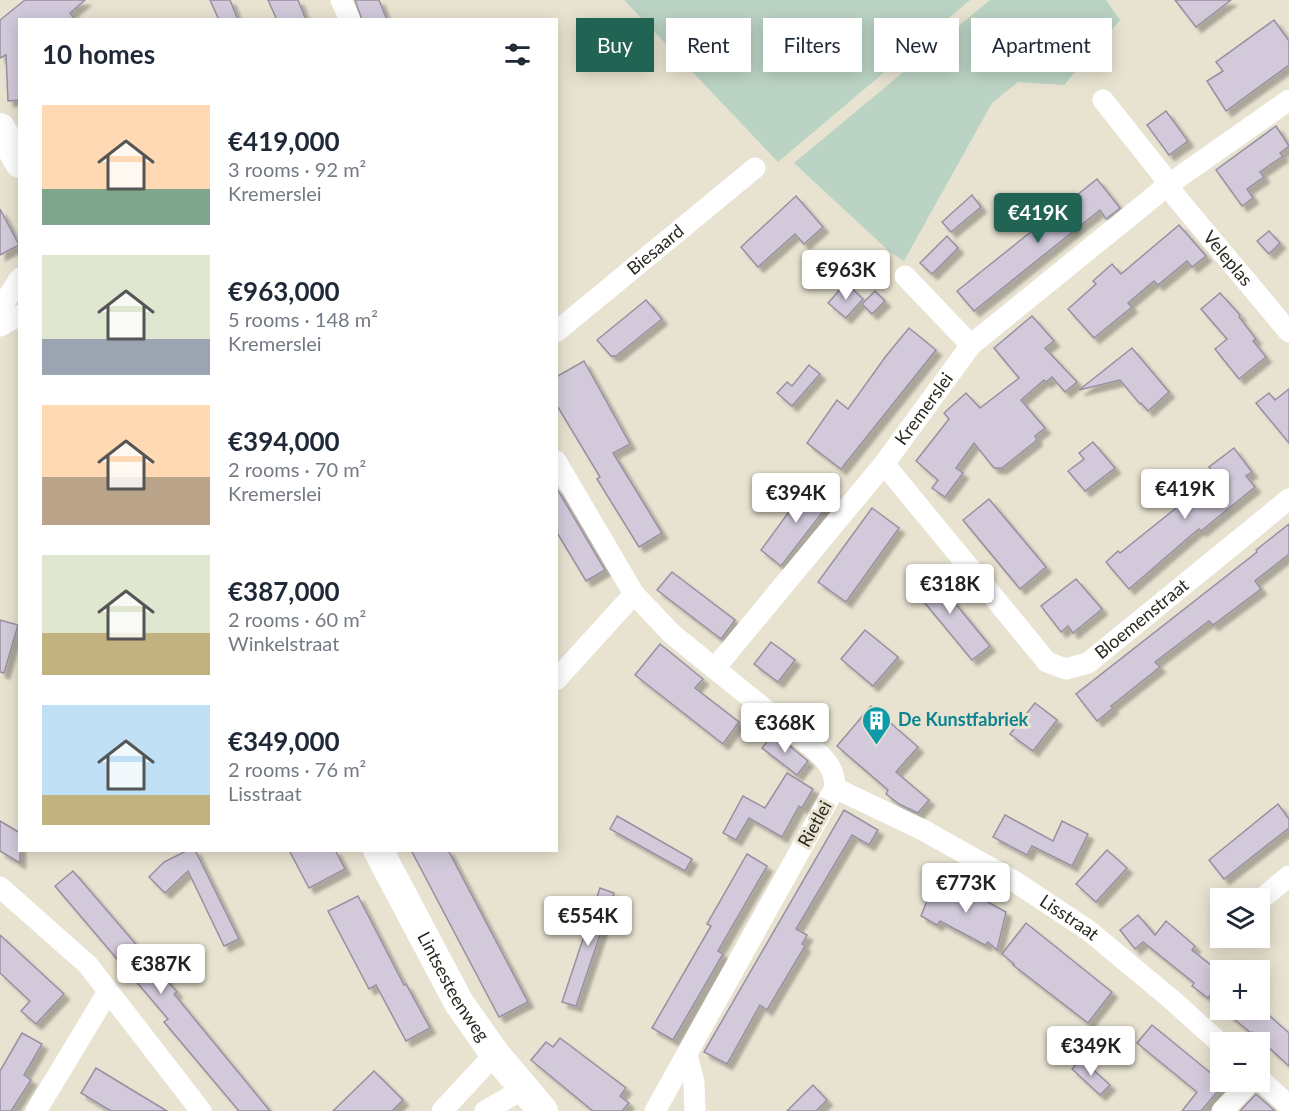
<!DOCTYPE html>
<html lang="en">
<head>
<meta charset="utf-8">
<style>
  body { margin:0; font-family:Lato,sans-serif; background:#f6f6f7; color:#1f2937; height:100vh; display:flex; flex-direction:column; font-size:22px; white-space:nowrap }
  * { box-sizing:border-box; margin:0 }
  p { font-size:20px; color:#747a83 }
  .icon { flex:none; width:33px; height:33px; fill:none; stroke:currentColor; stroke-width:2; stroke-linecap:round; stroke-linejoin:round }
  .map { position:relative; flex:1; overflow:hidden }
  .sheet { position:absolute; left:18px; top:18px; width:540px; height:834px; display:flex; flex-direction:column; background:#fff; border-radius:0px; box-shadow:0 3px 15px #0003 }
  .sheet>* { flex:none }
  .hud { position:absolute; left:576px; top:18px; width:570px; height:54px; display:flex; gap:12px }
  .fabs { position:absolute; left:1210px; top:888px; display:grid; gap:12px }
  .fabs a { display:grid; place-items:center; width:60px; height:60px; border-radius:0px; background:#fff; box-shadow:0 3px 15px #0003; font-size:30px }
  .price { position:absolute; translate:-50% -51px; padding:0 14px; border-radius:6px; background:#fff; color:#222; font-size:20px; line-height:39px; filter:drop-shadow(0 2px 3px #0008) }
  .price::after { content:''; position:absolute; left:50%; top:36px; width:18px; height:14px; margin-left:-9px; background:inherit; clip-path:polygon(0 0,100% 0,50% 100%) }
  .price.current { background:#216453; color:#fff }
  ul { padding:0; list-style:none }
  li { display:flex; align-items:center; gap:18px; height:150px; padding:0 24px }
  li span { display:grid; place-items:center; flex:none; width:168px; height:120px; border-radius:0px; color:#555 }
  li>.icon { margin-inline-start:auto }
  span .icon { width:72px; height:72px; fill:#fffc; stroke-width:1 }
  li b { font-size:26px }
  h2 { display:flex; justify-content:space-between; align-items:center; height:72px; padding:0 24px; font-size:26px }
  .tag { padding:0 21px; border-radius:0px; background:#fff; box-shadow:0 3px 15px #0003; font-size:21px; line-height:54px }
  .tag.current { background:#216453; color:#fff }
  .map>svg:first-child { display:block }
</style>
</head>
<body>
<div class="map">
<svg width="1289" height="1111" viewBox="0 0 1289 1111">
  <defs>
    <filter id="shadow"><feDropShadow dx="5.5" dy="5.5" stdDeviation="1.5" flood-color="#0004"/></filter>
  </defs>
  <rect width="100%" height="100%" fill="#e8e3d1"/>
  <g fill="#bbd3c4">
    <polygon points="624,0 970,0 778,162"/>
    <polygon points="990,0 1106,0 1120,20 1064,85 1018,82 992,103 904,261 890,252 794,163"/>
  </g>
  <g fill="#d2cadb" stroke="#9890a0" stroke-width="1.5" filter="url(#shadow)">
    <polygon points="25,0 85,0 70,13 75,20 20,20 20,100 8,101 6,55 0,58 0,20"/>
    <polygon points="210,0 230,0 238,20 219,20"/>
    <polygon points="268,0 298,0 306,20 277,20"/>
    <polygon points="355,0 379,0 387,20 362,20"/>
    <polygon points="1175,0 1231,0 1196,27"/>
    <polygon points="1274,20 1289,41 1289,65 1226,111 1207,81 1223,71 1216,62"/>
    <polygon points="1166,111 1188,141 1169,155 1147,125"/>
    <polygon points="1276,126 1289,146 1280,153 1283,156 1260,172 1264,177 1247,189 1253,198 1242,206 1216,170"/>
    <polygon points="1097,179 1120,208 1106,219 1100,210 974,311 957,291"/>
    <polygon points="972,195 981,207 951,232 942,222"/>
    <polygon points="796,196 823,227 804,244 795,234 758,267 741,247"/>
    <polygon points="0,209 19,245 0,255"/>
    <polygon points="1179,225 1206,256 1192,267 1187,261 1158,285 1154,281 1128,303 1132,307 1094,338 1068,309 1096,284 1093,281 1112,264 1121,274"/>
    <polygon points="1269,231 1280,243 1269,254 1257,241"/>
    <polygon points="947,236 958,248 932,274 920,263"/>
    <polygon points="846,283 863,299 846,318 828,303"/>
    <polygon points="875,291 885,301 872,314 862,304"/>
    <polygon points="1220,293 1240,315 1239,317 1256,339 1253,341 1266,357 1239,379 1215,349 1227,339 1201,309"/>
    <polygon points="646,300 662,319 616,356 611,356 597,340"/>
    <polygon points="1032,316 1054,341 1045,348 1077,382 1065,392 1052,377 1046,382 1044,380 1021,400 1045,428 1035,436 1037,440 1002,468 994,468 974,443 956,468 963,473 945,497 932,488 938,480 916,461 949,419 944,413 966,393 980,408 1019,378 994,348"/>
    <polygon points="909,328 936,350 841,469 807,443 837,400 848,409 886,356"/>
    <polygon points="1132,348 1169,392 1148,411 1141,403 1140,404 1120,380 1079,390"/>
    <polygon points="584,361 630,444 613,453 662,533 639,547 597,479 600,477 556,404 556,377"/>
    <polygon points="809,365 820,374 792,406 777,393 787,382 792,386"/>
    <polygon points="1289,389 1289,443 1256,403 1269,393 1275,400"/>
    <polygon points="1093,442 1115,468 1085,491 1068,471 1084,459 1079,453"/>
    <polygon points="1234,448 1252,472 1246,476 1255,487 1201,531 1199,529 1195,532 1129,589 1106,562 1118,551 1120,553 1216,476 1209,467"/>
    <polygon points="810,483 832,500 781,566 761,550"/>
    <polygon points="556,487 605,570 586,581 556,531"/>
    <polygon points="989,499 1046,567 1020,589 963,520"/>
    <polygon points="872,508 899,528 846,602 818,582"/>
    <polygon points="1289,524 1289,554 1255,581 1261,589 1213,625 1209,621 1155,662 1160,667 1111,706 1113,708 1097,721 1076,694 1257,552 1256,550"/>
    <polygon points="928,570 990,646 972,660 910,585"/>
    <polygon points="672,572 735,620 721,639 657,590"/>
    <polygon points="1076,579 1102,609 1073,633 1068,626 1061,632 1041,606"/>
    <polygon points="0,620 18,625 4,673 0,672"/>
    <polygon points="865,630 898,657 873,686 841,659"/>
    <polygon points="771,642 795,660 778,682 754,664"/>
    <polygon points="660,644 703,679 695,688 739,722 723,744 635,675"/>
    <polygon points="1035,703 1057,720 1033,751 1010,734"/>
    <polygon points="871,706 918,747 896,772 929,800 918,813 899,804 886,794 888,790 837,746"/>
    <polygon points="774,733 808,761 797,775 762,748"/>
    <polygon points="787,773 813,789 802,808 799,806 782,837 749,818 736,840 723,833 743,796 765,808"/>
    <polygon points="1278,804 1289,819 1289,828 1224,879 1209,860"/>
    <polygon points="844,810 878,830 869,845 852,835 796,929 807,935 802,944 805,946 767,1010 760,1005 727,1064 704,1052"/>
    <polygon points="1005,815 1053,841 1062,821 1088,834 1072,866 1032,846 1027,855 993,837"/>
    <polygon points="617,816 692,859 685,871 610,829"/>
    <polygon points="0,821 20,833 20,863 0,851"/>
    <polygon points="188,850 195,850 239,939 224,946 188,871 165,893 149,877 164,862"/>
    <polygon points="289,850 335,850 345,869 309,888"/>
    <polygon points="411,850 448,850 528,1002 499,1017"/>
    <polygon points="1107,850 1127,868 1096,902 1076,884"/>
    <polygon points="747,854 767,866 718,951 723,954 673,1040 652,1028 711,926 707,924"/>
    <polygon points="73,871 177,992 174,994 270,1111 239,1111 175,1035 164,1022 168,1019 55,886"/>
    <polygon points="946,879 1006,912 997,950 988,942 985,945 940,921 937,925 921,916 930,893 937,896"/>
    <polygon points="600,888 614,893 576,1006 562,1002"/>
    <polygon points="358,896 404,985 406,984 430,1028 406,1041 376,985 369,989 328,911"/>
    <polygon points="1138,915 1155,935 1166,921 1195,946 1192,950 1221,973 1221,982 1208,998 1192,986 1194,983 1143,942 1135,949 1120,930"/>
    <polygon points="1026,923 1112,992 1088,1023 1013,965 1014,964 1002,954"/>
    <polygon points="0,935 64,994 36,1024 21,1011 30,1001 0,973"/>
    <polygon points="1223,1010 1263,1010 1289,1033 1289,1066 1252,1032 1251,1033"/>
    <polygon points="1152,1025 1224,1084 1201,1111 1182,1111 1197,1092 1137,1043"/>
    <polygon points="22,1033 42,1044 24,1075 31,1080 11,1111 0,1111 0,1071"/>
    <polygon points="560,1038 626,1088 620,1096 629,1103 622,1111 593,1111 531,1060 546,1042 553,1047"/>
    <polygon points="1081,1059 1110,1085 1100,1095 1072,1069"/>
    <polygon points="96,1068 137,1093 167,1111 111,1111 81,1093"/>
    <polygon points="374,1071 403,1100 392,1111 333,1111"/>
    <polygon points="813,1085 827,1100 816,1111 787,1111"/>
    <polygon points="1256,1094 1275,1111 1240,1111"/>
  </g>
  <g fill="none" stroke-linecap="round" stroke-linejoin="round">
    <g stroke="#fff" stroke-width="21">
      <polyline points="341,0 350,20"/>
      <path id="s1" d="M 1103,100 L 1161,173 L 1176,197 L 1289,332"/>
      <polyline points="905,276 971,345"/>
      <polyline points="0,309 20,278"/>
      <polyline points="0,326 20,315"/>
      <path id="s2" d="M 556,332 L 755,168"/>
      <path d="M 556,461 L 634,594 L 672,634 L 813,748 C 826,760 835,769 835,788 L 655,1111"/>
      <path id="s3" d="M 884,464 L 1047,662 L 1066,669 L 1088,663 L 1289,499"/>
      <path id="s4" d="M 715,668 L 884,464 L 971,345 L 1168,185 L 1289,100"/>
      <polyline points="556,680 634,594"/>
      <path id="s5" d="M 835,788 L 923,830 L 1014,881 L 1088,930 L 1171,999 L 1221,1044"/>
      <polyline points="0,887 88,965 201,1111"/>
      <polyline points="1260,900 1289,876"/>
      <polyline points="687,1055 694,1082 695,1111"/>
      <polyline points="1260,1079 1289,1106"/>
      <polyline points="36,1111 108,992"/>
      <polyline points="442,1111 495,1054"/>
      <polyline points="485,1111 523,1089"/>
      <polyline points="1222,1111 1250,1082"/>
    </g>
    <g stroke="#fff" stroke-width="30">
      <polyline points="0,128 20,163"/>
      <path id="s6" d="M 378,850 L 459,1003 L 495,1054 L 543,1111"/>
    </g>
  </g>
  <defs>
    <symbol id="building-pin" viewBox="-11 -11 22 30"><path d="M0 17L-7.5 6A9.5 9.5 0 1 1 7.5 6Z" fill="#0f9aa8" stroke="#e8e3d1"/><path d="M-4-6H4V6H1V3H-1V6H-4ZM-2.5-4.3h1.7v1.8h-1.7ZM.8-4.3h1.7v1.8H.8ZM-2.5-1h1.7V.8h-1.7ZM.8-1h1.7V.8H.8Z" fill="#fff"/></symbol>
  </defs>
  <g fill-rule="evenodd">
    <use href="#building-pin" x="860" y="704" width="33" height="45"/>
  </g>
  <g text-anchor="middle" stroke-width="6" stroke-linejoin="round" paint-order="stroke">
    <g font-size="18" fill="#2a2821" stroke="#e8e3d1">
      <text dy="6" stroke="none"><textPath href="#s2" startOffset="129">Biesaard</textPath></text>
      <text dy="6" stroke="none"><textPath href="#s1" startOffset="202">Veleplas</textPath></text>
      <text dy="6" stroke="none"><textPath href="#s4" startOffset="333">Kremerslei</textPath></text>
      <text dy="6" stroke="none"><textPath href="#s3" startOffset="369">Bloemenstraat</textPath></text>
      <text transform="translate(815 824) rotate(-61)" y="6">Rietlei</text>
      <text dy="6" stroke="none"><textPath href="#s5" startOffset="268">Lisstraat</textPath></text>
      <text dy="6" stroke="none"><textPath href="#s6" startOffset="156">Lintsesteenweg</textPath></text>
    </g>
    <g font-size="18" font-weight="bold" fill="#0d838f" stroke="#e8e3d1" text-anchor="start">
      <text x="898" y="726">De Kunstfabriek</text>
    </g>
  </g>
</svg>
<div class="fabs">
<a><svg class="icon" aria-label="layers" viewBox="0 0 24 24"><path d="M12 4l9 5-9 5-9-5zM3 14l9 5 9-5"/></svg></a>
<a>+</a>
<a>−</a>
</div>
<b class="price current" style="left:1038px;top:244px">€419K</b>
<b class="price" style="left:846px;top:301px">€963K</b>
<b class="price" style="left:1185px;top:520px">€419K</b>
<b class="price" style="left:796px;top:524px">€394K</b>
<b class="price" style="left:950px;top:615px">€318K</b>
<b class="price" style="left:785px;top:754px">€368K</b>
<b class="price" style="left:966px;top:914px">€773K</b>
<b class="price" style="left:588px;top:947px">€554K</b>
<b class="price" style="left:161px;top:995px">€387K</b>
<b class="price" style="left:1091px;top:1077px">€349K</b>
<div class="hud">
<a class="tag current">Buy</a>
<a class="tag">Rent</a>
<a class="tag">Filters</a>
<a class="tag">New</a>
<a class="tag">Apartment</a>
</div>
<section class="sheet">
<h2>10 homes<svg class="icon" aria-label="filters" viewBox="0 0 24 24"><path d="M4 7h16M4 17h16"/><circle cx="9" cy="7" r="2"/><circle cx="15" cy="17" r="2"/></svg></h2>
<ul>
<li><span style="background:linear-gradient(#ffd9b3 70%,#7fa58c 0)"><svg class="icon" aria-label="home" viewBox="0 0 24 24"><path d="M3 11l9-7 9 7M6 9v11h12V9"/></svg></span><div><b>€419,000</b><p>3 rooms · 92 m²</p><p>Kremerslei</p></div></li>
<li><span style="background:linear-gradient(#dfe7d0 70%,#9aa5b1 0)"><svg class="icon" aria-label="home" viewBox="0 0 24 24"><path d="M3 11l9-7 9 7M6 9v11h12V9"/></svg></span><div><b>€963,000</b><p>5 rooms · 148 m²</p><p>Kremerslei</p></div></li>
<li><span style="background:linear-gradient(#ffd9b3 60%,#b9a48a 0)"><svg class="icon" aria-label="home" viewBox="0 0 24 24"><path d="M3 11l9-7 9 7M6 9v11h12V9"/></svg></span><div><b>€394,000</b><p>2 rooms · 70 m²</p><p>Kremerslei</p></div></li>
<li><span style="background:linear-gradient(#dfe7d0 65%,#c2b280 0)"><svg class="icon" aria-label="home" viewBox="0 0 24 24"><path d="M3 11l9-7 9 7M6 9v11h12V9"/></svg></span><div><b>€387,000</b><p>2 rooms · 60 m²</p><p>Winkelstraat</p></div></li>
<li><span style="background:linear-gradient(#bfe0f5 75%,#c2b280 0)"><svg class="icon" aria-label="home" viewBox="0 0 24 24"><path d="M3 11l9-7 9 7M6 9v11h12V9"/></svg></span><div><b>€349,000</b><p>2 rooms · 76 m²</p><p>Lisstraat</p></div></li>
</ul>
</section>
</div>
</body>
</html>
